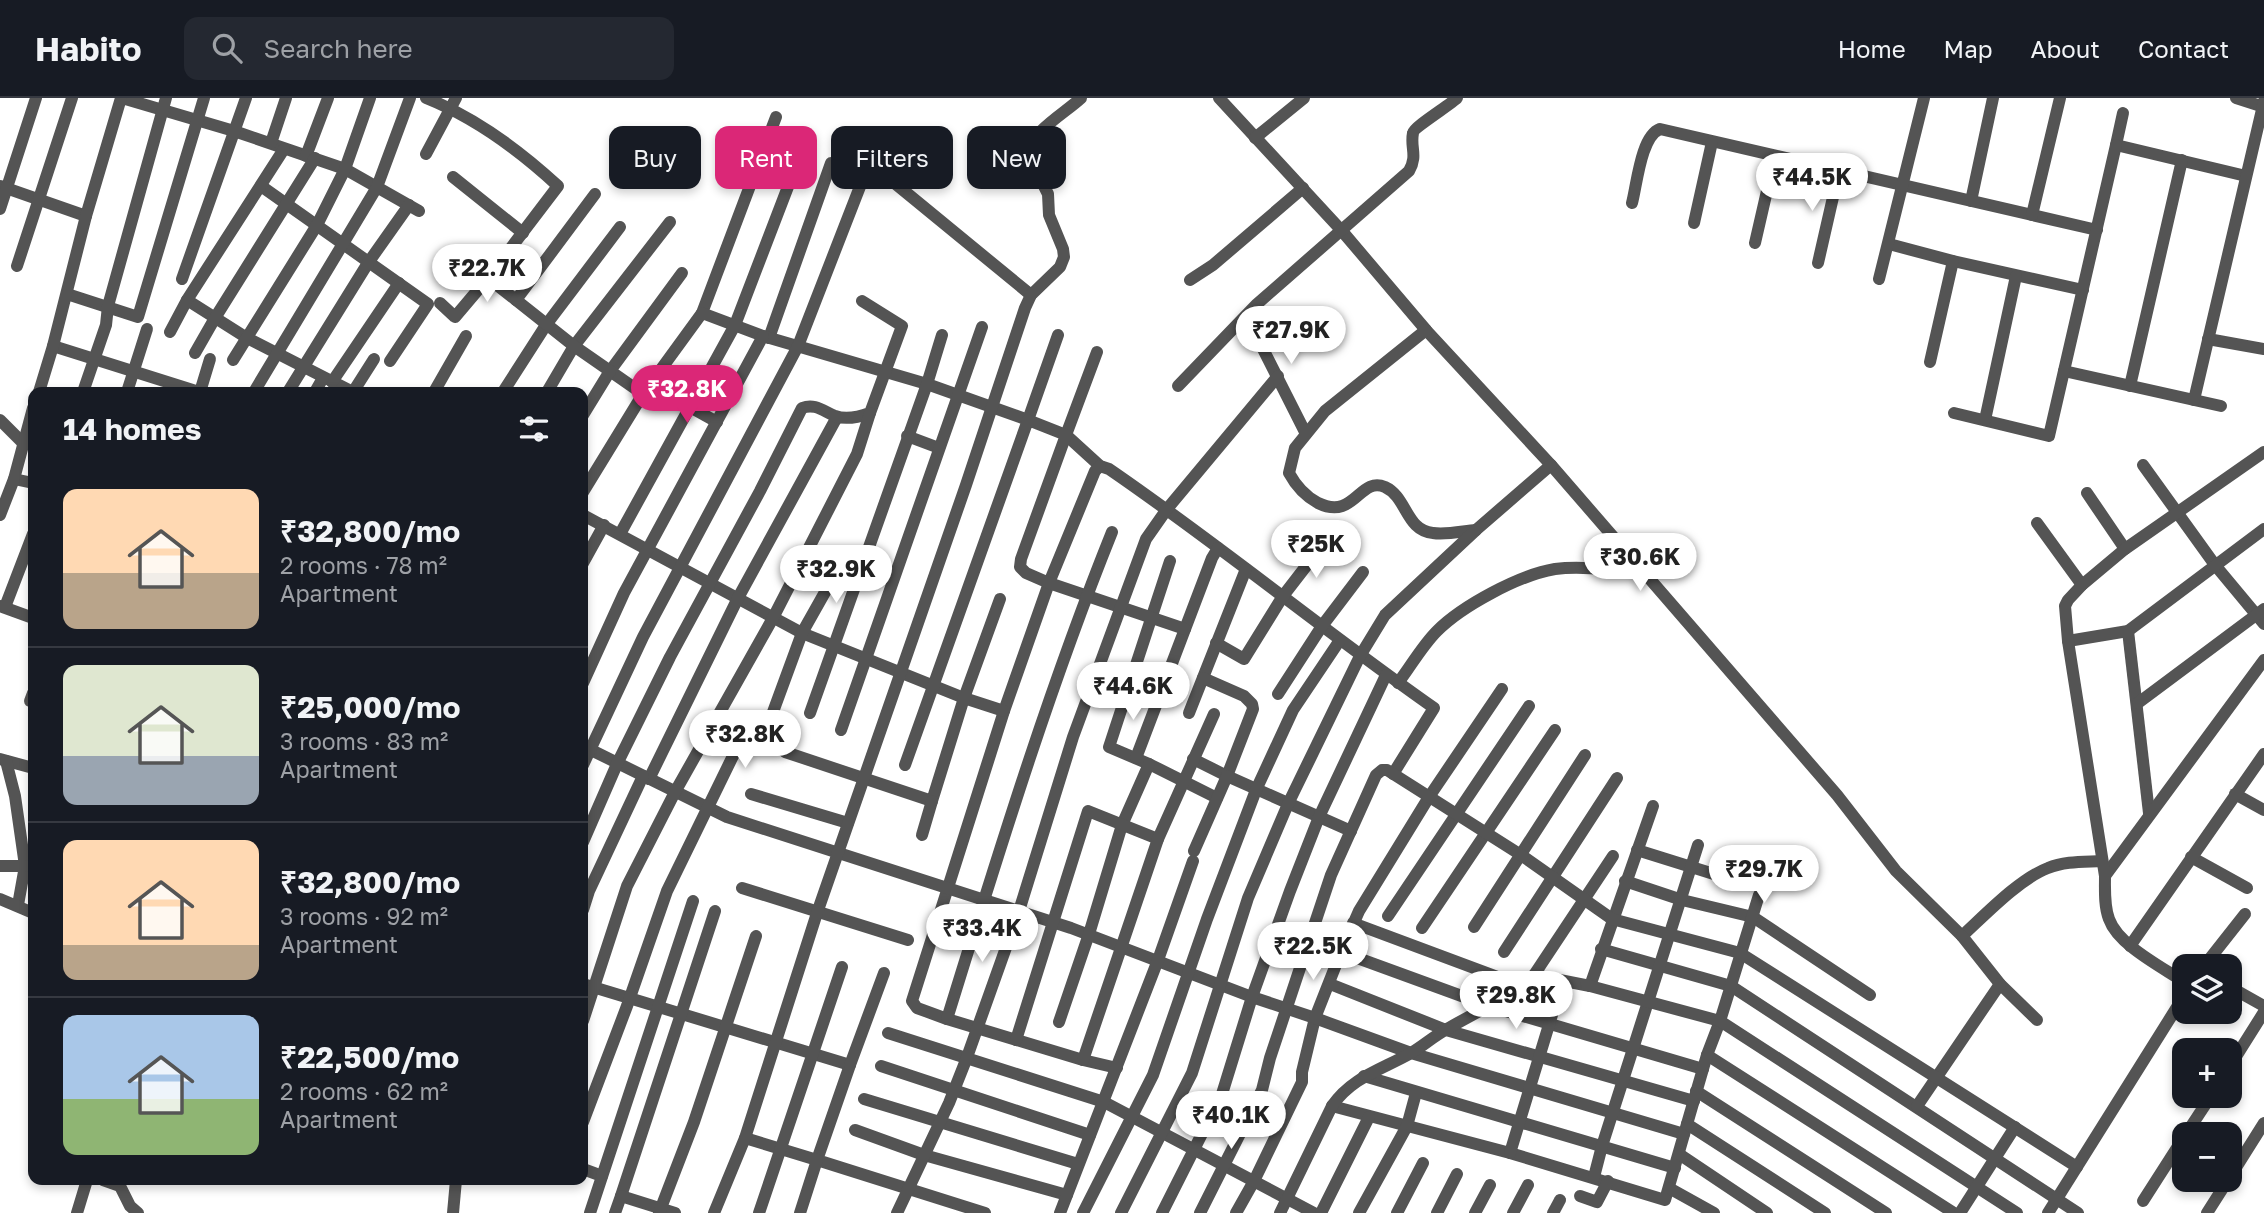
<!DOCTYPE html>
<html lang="en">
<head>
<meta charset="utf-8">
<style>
  body { margin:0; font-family:"Golos Text",sans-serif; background:#242831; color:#f1f3f6; height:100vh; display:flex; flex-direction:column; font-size:26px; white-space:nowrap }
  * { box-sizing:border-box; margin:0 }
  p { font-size:23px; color:#9ea1a6 }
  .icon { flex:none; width:38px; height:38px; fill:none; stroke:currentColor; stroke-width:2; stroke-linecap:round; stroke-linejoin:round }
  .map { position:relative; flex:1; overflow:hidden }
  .details { position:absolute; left:28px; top:289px; width:560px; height:798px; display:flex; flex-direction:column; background:#171b24; border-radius:14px; box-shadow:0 4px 10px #0003 }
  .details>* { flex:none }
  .top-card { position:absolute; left:609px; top:28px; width:665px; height:63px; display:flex; gap:14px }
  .fabs { position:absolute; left:2172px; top:856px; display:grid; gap:14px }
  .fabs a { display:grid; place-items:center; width:70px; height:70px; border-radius:14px; background:#171b24; box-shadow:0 4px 10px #0003; font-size:35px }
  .price { position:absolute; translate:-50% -60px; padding:0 16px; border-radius:24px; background:#fff; color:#222; font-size:23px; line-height:46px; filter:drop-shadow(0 2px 4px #0008) }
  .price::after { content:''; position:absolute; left:50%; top:42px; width:21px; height:16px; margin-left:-10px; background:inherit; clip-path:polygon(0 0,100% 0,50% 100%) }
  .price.active { background:#db2777; color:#fff }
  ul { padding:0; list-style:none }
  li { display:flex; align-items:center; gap:21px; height:175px; padding:0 35px }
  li+li { border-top:2px solid #363941 }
  li span { display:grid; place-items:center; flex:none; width:196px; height:140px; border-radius:14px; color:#555 }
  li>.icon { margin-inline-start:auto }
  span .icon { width:84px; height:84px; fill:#fffc; stroke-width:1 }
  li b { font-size:30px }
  h2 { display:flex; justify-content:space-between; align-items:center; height:84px; padding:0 35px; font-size:30px }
  .pill { padding:0 24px; border-radius:14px; background:#171b24; box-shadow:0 4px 10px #0003; font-size:24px; line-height:63px }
  .pill.active { background:#db2777; color:#fff }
  header { display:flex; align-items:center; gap:42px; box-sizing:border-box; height:98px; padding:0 35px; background:#171b24; border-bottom:2px solid #363941 }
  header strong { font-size:33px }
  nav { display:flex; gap:38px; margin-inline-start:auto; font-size:24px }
  .search { width:490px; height:63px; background:#242831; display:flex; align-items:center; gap:18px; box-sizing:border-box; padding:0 24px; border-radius:14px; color:#9ea1a6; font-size:26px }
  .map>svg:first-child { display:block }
</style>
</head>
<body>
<header>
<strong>Habito</strong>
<div class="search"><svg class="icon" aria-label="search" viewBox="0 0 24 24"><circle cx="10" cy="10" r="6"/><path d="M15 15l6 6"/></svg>Search here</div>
<nav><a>Home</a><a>Map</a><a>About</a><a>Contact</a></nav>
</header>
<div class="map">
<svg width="2264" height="1115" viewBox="0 0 2264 1115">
  <rect width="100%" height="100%" fill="#fff"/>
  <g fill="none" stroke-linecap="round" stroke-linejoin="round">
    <g stroke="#545454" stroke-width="12">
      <polyline points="122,0 234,33 345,71 419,113"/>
      <path d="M 426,0 C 476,20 519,52 558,88 L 488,180 L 455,219 L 440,205"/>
      <path d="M 1219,0 L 1342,133 L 1426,232 L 1551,367 L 1837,697 L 1896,773 L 1962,838 C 1985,817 2019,781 2048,770 C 2065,763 2084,764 2102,763"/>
      <polyline points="2236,0 2264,9"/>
      <polyline points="2123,15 2116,47 2246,78"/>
      <polyline points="1255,40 1304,0"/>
      <polyline points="271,45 286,0"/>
      <polyline points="426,56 456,0"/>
      <polyline points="306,58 328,0"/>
      <polyline points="453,79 523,135"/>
      <polyline points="0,88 86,118"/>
      <polyline points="261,88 428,206 390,263"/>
      <polyline points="1971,103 1993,0"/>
      <path d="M 1632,105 C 1637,86 1641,38 1660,31 L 2097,132"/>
      <polyline points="0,111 36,0"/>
      <polyline points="2032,117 2060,0"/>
      <polyline points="1694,125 1712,44"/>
      <polyline points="1755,145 1775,58"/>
      <polyline points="1889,146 1953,163 2083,192"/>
      <polyline points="1818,165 1839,73"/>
      <polyline points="17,168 72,0"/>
      <polyline points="488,180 516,202"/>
      <polyline points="182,181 246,0"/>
      <polyline points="1879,181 1924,0"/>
      <polyline points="1190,182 1213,167 1303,90"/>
      <polyline points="67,196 138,219 204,0"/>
      <polyline points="187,202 247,240 353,294"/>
      <polyline points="702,215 776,19"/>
      <polyline points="1243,221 1259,243 1306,336"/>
      <path d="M 1426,232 L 1325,313 L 1295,350 L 1289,375 C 1296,388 1305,398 1318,405 C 1355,423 1359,378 1385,389 C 1407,399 1406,433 1433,435 C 1447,437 1463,433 1476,432"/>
      <polyline points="170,234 187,202 284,51"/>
      <polyline points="769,240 831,65"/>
      <polyline points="2208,241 2264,251"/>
      <polyline points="53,248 199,294"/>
      <path d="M 1097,254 L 1066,337 L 1100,368 L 1109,371 C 1220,447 1324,533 1434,610 L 1393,676"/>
      <polyline points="195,255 215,220 315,60"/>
      <polyline points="233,262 317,127 345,71 370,0"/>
      <polyline points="1930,264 1953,163"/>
      <polyline points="2064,273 2221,308"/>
      <polyline points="332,284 399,185"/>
      <path d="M 1178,288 L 1257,206 L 1409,73 C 1418,57 1410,50 1413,35 C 1414,29 1450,7 1457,0"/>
      <polyline points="2130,288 2182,62"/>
      <polyline points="39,294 53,248 86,118 121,0"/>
      <polyline points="83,294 106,227 108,208 166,0"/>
      <polyline points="127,294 147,231"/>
      <polyline points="200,294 210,261"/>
      <polyline points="254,294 377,89 410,0"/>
      <polyline points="288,294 368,165 409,107"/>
      <polyline points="315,294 323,280"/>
      <polyline points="353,294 374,261"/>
      <polyline points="434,294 466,238"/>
      <polyline points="503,294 546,227 620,129"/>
      <polyline points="547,294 574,248 670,124"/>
      <polyline points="643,296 610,273 682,175"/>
      <polyline points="672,299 717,324"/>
      <polyline points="2194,302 2264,3"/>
      <polyline points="1954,315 2049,338 2116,47"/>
      <polyline points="583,317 610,273 574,248 516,202 595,96"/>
      <polyline points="0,322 22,344"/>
      <polyline points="1985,322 2016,178"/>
      <polyline points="907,338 939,350"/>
      <polyline points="2143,367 2215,467 2264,526"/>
      <polyline points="1100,368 1095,373 1049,485 1004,613 912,903 917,910 947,921 1083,962 1117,970"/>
      <polyline points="14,381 33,385"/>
      <polyline points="583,394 643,296 702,215 763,238 927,286 1028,322 1058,237"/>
      <polyline points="2087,395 2125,451"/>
      <polyline points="0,417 14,381 33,310"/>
      <polyline points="583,417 802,535 964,600 1004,613"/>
      <polyline points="2037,425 2082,487"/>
      <polyline points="620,436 735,227 804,47"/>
      <polyline points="1170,463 1109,649 1149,666 1217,700"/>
      <polyline points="583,465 604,427"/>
      <polyline points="0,508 33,520"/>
      <polyline points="5,509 33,436"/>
      <polyline points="2128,533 2149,715"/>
      <polyline points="2068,543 2128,533 2264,431"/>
      <polyline points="1216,545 1244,561 1283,498 1324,445"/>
      <polyline points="583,585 624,495 763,238"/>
      <path d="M 1398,585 C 1411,568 1422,548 1437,533 C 1462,508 1519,477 1555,471 C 1584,467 1617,473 1646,476"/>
      <polyline points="1502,591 1429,699 1359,813 1341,854 1489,908 1703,971"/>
      <polyline points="1278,596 1322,528 1363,474"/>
      <polyline points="30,603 33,595"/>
      <polyline points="2138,605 2264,511"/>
      <polyline points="773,614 802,535 842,464"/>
      <polyline points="810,615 927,286 942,237"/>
      <polyline points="1189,615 1246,471"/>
      <polyline points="841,632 982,229"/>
      <polyline points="583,648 727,719 1071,830 1252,899 1315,920 1302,974 1302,984 1254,1083 1236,1115"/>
      <polyline points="785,654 932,703 964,600 1000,501"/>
      <polyline points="1136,660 1212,460 1218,450"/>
      <polyline points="0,661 33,670"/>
      <polyline points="1193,661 1227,678 1253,611 1252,606 1244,598 1203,580"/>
      <polyline points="6,663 15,698 25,768 18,807"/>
      <polyline points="583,667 643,539 798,248 868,68 886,78 1031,197"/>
      <polyline points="905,667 1028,322 1066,337 1021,461 1020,469 1026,475 1049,485 1185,531"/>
      <polyline points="649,681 738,500 837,319"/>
      <polyline points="751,696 848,725"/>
      <polyline points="2235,696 2264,712"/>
      <polyline points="922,737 932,703"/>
      <path d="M 583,744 L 617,666 L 670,559 L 760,393 L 802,310 C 815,305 823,313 835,318 C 846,322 859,319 870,315 L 902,228 L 862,203"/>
      <polyline points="1637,752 1717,777"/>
      <polyline points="1194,753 1227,678 1351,733"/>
      <polyline points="2191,759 2247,790"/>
      <polyline points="0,768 25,768"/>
      <polyline points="2105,778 2264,562"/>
      <polyline points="1625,783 1682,802 1753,819 1870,897"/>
      <polyline points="742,790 908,842"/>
      <polyline points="0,801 33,815"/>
      <polyline points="583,812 589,793 643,678"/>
      <polyline points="1388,818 1529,608"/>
      <polyline points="1353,825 1522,888"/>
      <polyline points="1474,829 1585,657"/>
      <polyline points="1422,830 1555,632"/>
      <polyline points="1962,838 2000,886 2037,922"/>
      <polyline points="2130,848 2264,656"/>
      <polyline points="1601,851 1731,888 2078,1115"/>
      <polyline points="1341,854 1315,920 1411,955 1684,1036"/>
      <polyline points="1504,854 1617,680"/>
      <polyline points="2204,868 2245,816"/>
      <polyline points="1534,877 1613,758"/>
      <path d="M 2184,884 C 2162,869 2118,847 2109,821 C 2104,808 2105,792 2105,778 L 2068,543 L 2065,508 L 2068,502 L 2082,487 L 2125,451 L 2264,354"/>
      <polyline points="583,886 850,967 817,1062 985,1115"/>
      <polyline points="1330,886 1446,932 1694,1003"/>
      <polyline points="1590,888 1653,708"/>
      <polyline points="2230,889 2264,908"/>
      <path d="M 947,921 C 998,757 1048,593 1112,434"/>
      <polyline points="583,923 627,788 675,694 773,520 857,356 870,315"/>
      <polyline points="1059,924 1089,836 1122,727 1149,666"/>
      <polyline points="888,935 1104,1004 1314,1115"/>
      <polyline points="1016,942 1088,713 1158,741"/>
      <polyline points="1707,957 1954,1115"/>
      <polyline points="1083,962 1158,741 1214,616"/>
      <polyline points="850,967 884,875"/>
      <polyline points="881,968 1090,1037"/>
      <polyline points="2230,968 2264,914"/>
      <polyline points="1364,978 1675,1070"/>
      <polyline points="1696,993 1886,1115"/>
      <polyline points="864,1001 1078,1066"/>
      <polyline points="1332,1008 1510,1055 1665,1102 1707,957 1720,923 1759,797"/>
      <polyline points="1917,1008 2000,886"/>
      <polyline points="583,1024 627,908 667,793 752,619"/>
      <polyline points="1687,1026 1825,1115"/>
      <polyline points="855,1032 924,1057 1067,1097"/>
      <polyline points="2186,1036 2211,998"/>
      <polyline points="745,1040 817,1062 800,1115"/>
      <polyline points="1510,1055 1562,884"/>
      <polyline points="1679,1056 1767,1115"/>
      <polyline points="583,1071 602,1078"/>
      <polyline points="1594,1079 1602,1048 1698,747"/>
      <polyline points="2230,1079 2264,1025"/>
      <polyline points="103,1082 120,1088 130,1108 138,1115"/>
      <polyline points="1669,1090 1714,1115"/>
      <polyline points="621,1098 715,813"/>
      <polyline points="1580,1098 1597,1104 1608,1083"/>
      <polyline points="2143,1103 2184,1039"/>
      <polyline points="77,1115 87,1082"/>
      <polyline points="453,1115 456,1082"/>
      <polyline points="590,1115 693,803"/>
      <polyline points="615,1115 621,1098 675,1115"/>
      <polyline points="659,1115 694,1024 756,838"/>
      <path d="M 714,1115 L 745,1040 L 817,815 L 966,387 L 1025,210 L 1031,197 L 1060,169 L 1064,159 L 1063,151 L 1049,117 L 1048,96 L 1028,56 C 1029,35 1065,15 1081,0"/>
      <polyline points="759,1115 842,869"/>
      <polyline points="897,1115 949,1005 966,962 1019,813 1073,639 1146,441 1167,411 1278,278"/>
      <polyline points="1060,1115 1158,862 1193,763"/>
      <polyline points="1083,1115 1153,977 1207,821 1256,692 1293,612 1340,542"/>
      <polyline points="1121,1115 1192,975 1248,800 1288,706 1360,558 1385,517 1476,432 1551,367"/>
      <polyline points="1162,1115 1222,996 1252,899 1290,793 1319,719 1386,577"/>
      <polyline points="1200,1115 1262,992 1270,960 1331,777 1376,677 1382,672 1387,672 1521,757 1612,821 1740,855 2077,1069"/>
      <path d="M 1280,1115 L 1332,1008 C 1352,979 1381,972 1411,955 C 1423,948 1434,938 1447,931 C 1476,914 1508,900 1534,877 L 1590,888 L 1720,923 L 2017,1115"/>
      <polyline points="1321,1115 1369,1019"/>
      <polyline points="1359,1115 1407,1028 1416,995"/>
      <polyline points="1397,1115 1423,1065"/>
      <polyline points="1437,1115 1457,1076"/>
      <polyline points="1475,1115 1490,1087"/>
      <polyline points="1513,1115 1528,1087"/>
      <polyline points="1553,1115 1560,1102"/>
      <polyline points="1960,1115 2015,1029"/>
      <polyline points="2048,1115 2184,898"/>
      <polyline points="2207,1115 2228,1082"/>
    </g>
  </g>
</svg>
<div class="fabs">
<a><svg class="icon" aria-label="layers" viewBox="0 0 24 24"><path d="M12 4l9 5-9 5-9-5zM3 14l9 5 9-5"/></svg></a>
<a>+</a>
<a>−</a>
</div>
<b class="price" style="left:1812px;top:115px">₹44.5K</b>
<b class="price" style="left:487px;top:206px">₹22.7K</b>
<b class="price" style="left:1291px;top:268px">₹27.9K</b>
<b class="price active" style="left:687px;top:327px">₹32.8K</b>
<b class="price" style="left:1316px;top:482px">₹25K</b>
<b class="price" style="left:1640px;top:495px">₹30.6K</b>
<b class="price" style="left:836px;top:507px">₹32.9K</b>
<b class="price" style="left:1133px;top:624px">₹44.6K</b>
<b class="price" style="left:745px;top:672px">₹32.8K</b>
<b class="price" style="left:1764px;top:807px">₹29.7K</b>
<b class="price" style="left:982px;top:866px">₹33.4K</b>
<b class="price" style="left:1313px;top:884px">₹22.5K</b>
<b class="price" style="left:1516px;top:933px">₹29.8K</b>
<b class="price" style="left:1231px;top:1053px">₹40.1K</b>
<div class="top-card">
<a class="pill">Buy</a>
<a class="pill active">Rent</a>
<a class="pill">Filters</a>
<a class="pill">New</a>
</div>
<section class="details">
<h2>14 homes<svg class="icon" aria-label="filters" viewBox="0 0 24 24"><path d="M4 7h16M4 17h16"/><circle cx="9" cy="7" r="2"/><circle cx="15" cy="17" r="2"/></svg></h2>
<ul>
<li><span style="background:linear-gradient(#ffd9b3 60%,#b9a48a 0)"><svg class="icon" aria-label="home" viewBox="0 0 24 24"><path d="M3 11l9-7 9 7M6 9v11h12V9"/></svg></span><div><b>₹32,800/mo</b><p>2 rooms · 78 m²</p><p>Apartment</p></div></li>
<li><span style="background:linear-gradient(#dfe7d0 65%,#9aa5b1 0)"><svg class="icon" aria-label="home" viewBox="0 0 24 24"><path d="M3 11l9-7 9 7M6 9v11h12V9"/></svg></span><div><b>₹25,000/mo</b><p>3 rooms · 83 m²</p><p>Apartment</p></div></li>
<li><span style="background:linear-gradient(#ffd9b3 75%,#b9a48a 0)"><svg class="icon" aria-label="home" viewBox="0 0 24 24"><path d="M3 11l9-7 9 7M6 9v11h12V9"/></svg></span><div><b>₹32,800/mo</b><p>3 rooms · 92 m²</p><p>Apartment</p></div></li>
<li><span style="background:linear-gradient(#a9c7e8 60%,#8fb573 0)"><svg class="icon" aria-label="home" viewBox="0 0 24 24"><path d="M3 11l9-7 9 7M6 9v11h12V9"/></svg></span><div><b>₹22,500/mo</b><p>2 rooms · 62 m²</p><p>Apartment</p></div></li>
</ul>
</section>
</div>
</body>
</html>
